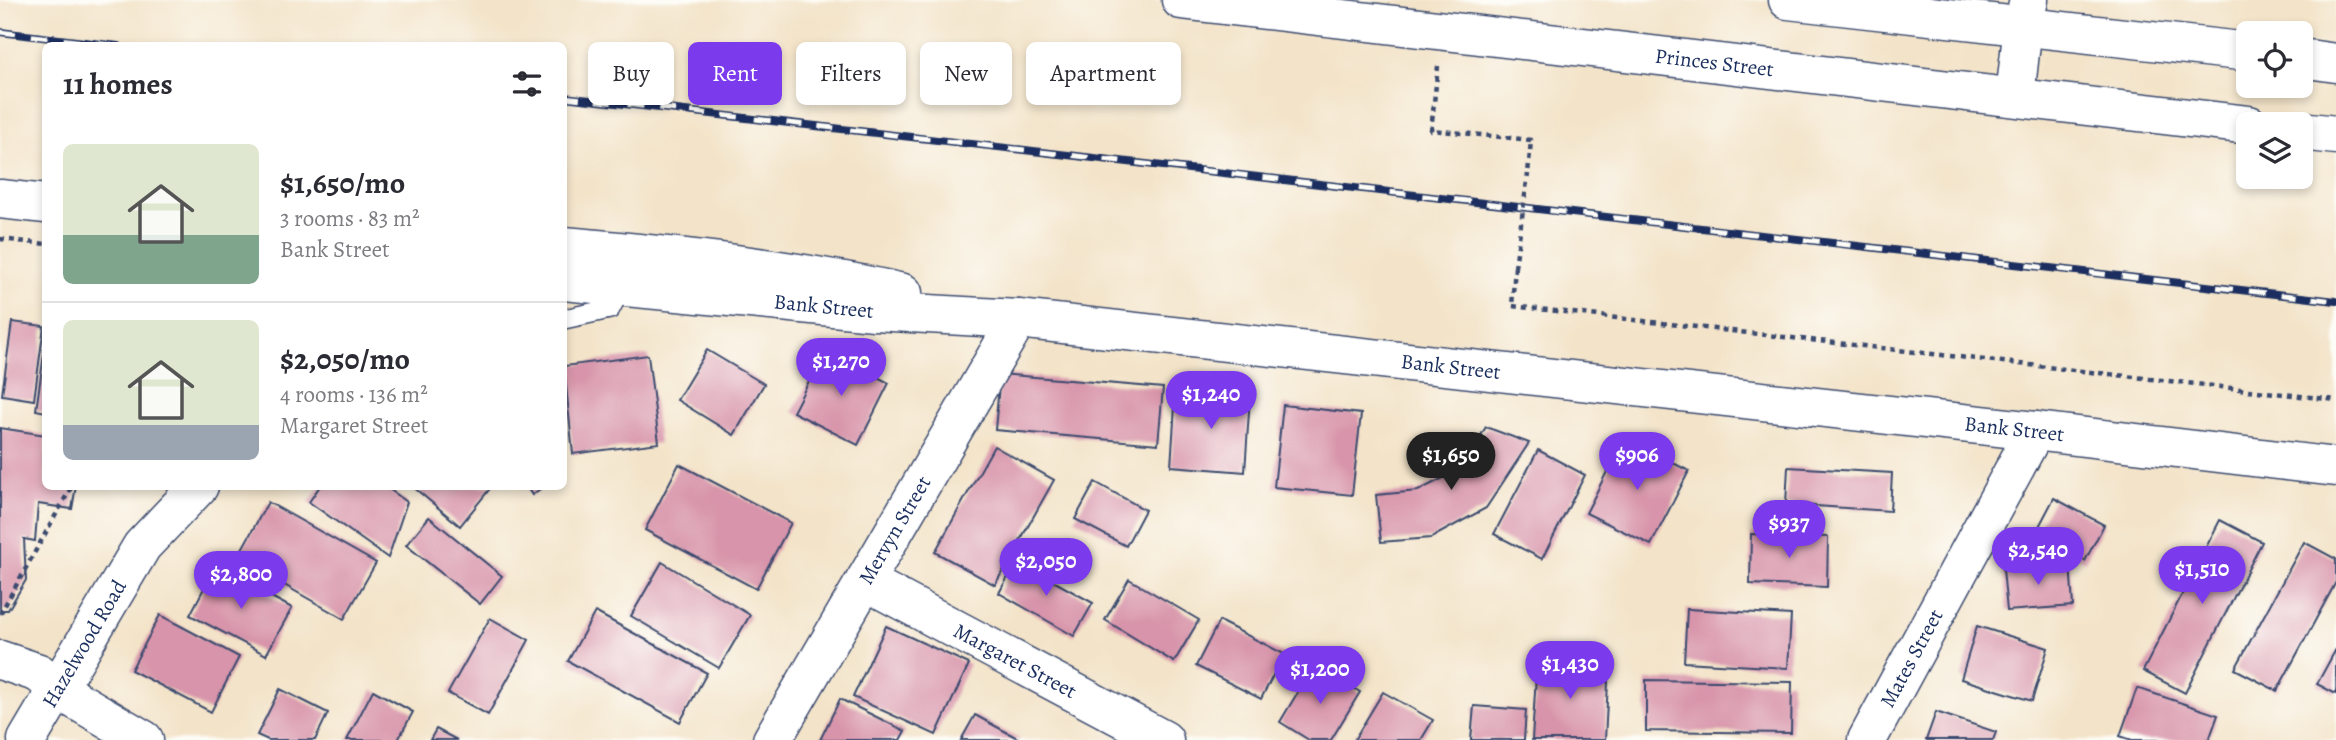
<!DOCTYPE html>
<html lang="en">
<head>
<meta charset="utf-8">
<style>
  body { margin:0; font-family:Alegreya,serif; background:#f7f7f7; color:#2b2b33; height:100vh; display:flex; flex-direction:column; font-size:26px; white-space:nowrap }
  * { box-sizing:border-box; margin:0 }
  p { font-size:23px; color:#7c7c81 }
  .icon { flex:none; width:38px; height:38px; fill:none; stroke:currentColor; stroke-width:2; stroke-linecap:round; stroke-linejoin:round }
  .map { position:relative; flex:1; overflow:hidden }
  .sheet { position:absolute; left:42px; top:42px; width:525px; height:448px; display:flex; flex-direction:column; background:#fff; border-radius:10px; box-shadow:0 4px 10px #0003 }
  .sheet>* { flex:none }
  .top-card { position:absolute; left:588px; top:42px; width:665px; height:63px; display:flex; gap:14px }
  .buttons { position:absolute; left:2236px; top:21px; display:grid; gap:14px }
  .buttons a { display:grid; place-items:center; width:77px; height:77px; border-radius:10px; background:#fff; box-shadow:0 4px 10px #0003; font-size:35px }
  .price { position:absolute; translate:-50% -60px; padding:0 16px; border-radius:24px; background:#7c3aed; color:#fff; font-size:23px; line-height:46px; filter:drop-shadow(0 2px 4px #0008) }
  .price::after { content:''; position:absolute; left:50%; top:42px; width:21px; height:16px; margin-left:-10px; background:inherit; clip-path:polygon(0 0,100% 0,50% 100%) }
  .price.current { background:#222; color:#fff }
  ul { padding:0; list-style:none }
  li { display:flex; align-items:center; gap:21px; height:175px; padding:0 21px }
  li+li { border-top:2px solid #e1e1e2 }
  li span { display:grid; place-items:center; flex:none; width:196px; height:140px; border-radius:10px; color:#555 }
  li>.icon { margin-inline-start:auto }
  span .icon { width:84px; height:84px; fill:#fffc; stroke-width:1 }
  li b { font-size:30px }
  h2 { display:flex; justify-content:space-between; align-items:center; height:84px; padding:0 21px; font-size:30px }
  .chip { padding:0 24px; border-radius:10px; background:#fff; box-shadow:0 4px 10px #0003; font-size:24px; line-height:63px }
  .chip.current { background:#7c3aed; color:#fff }
  .map>svg:first-child { display:block }
</style>
</head>
<body>
<div class="map">
<svg width="2336" height="740" viewBox="0 0 2336 740">
  <rect width="100%" height="100%" fill="#fdfcf7"/>
  <filter id="ink" filterUnits="userSpaceOnUse"><feTurbulence type="fractalNoise" baseFrequency=".0143" numOctaves="2"/><feDisplacementMap in="SourceGraphic" scale="14" xChannelSelector="R" yChannelSelector="G"/><feConvolveMatrix kernelMatrix="1 2 1 2 8 2 1 2 1" color-interpolation-filters="sRGB"/></filter>
  <filter id="wash" filterUnits="userSpaceOnUse"><feTurbulence type="fractalNoise" baseFrequency=".00686" numOctaves="4" result="noise"/><feDisplacementMap in="SourceGraphic" scale="28" xChannelSelector="R" yChannelSelector="G"/><feGaussianBlur stdDeviation="1.57" result="paint"/><feColorMatrix in="noise" values="0 0 0 0 0 0 0 0 0 0 0 0 0 0 0 0 0 1.4 0 .05"/><feComposite in="paint" operator="in"/></filter>
  <g filter="url(#wash)">
    <rect width="100%" height="100%" fill="#f3e3c8"/>
    <g id="blocks">
      <g fill="#d894aa">
        <polygon points="12,322 44,326 34,400 2,395"/>
        <polygon points="707,350 764,384 734,435 677,400"/>
        <polygon points="825,350 889,383 858,445 793,412"/>
        <polygon points="44,354 46,354 46,412 36,410"/>
        <polygon points="648,355 659,443 573,454 564,366"/>
        <polygon points="1000,374 1163,388 1158,444 995,430"/>
        <polygon points="1176,391 1250,396 1245,472 1171,466"/>
        <polygon points="1283,405 1361,414 1352,495 1274,487"/>
        <polygon points="1486,427 1529,443 1486,508 1431,538 1381,542 1376,495 1418,491 1459,470"/>
        <polygon points="0,428 46,435 46,486 76,486 72,509 38,504 35,541 24,539 26,580 8,610 0,610"/>
        <polygon points="1624,438 1689,471 1651,545 1586,513"/>
        <polygon points="994,446 1054,480 995,585 935,552"/>
        <polygon points="1538,450 1585,475 1542,559 1494,534"/>
        <polygon points="679,464 791,523 756,589 645,530"/>
        <polygon points="1788,467 1892,473 1890,511 1786,504"/>
        <polygon points="1095,482 1145,510 1126,546 1075,519"/>
        <polygon points="320,486 385,486 407,502 388,558 309,502"/>
        <polygon points="412,486 492,486 460,526"/>
        <polygon points="526,486 544,486 532,495"/>
        <polygon points="2054,498 2104,525 2085,561 2035,534"/>
        <polygon points="268,502 376,563 344,619 237,558"/>
        <polygon points="429,517 502,576 480,604 406,545"/>
        <polygon points="2220,520 2262,542 2185,693 2143,671"/>
        <polygon points="1751,534 1828,537 1827,587 1750,584"/>
        <polygon points="2304,542 2336,559 2336,582 2277,691 2235,669"/>
        <polygon points="1017,561 1093,603 1074,636 999,593"/>
        <polygon points="662,562 750,615 719,668 631,616"/>
        <polygon points="2070,563 2073,606 2007,611 2003,569"/>
        <polygon points="215,567 292,608 266,655 190,615"/>
        <polygon points="1129,579 1199,620 1174,662 1105,620"/>
        <polygon points="1687,609 1791,615 1788,668 1684,662"/>
        <polygon points="595,612 707,673 680,722 568,661"/>
        <polygon points="160,615 239,657 211,712 131,670"/>
        <polygon points="490,618 529,640 488,715 448,693"/>
        <polygon points="1219,621 1284,654 1261,699 1196,666"/>
        <polygon points="886,626 969,664 936,735 853,697"/>
        <polygon points="1977,626 2048,648 2032,701 1961,679"/>
        <polygon points="2336,649 2336,694 2317,684"/>
        <polygon points="1537,659 1609,663 1605,740 1532,740"/>
        <polygon points="1314,665 1360,692 1331,740 1309,740 1280,722"/>
        <polygon points="1646,680 1792,682 1791,733 1646,731"/>
        <polygon points="2137,688 2218,715 2209,740 2132,740 2120,736"/>
        <polygon points="280,689 328,713 315,740 268,740 257,735"/>
        <polygon points="373,690 413,712 398,740 347,740"/>
        <polygon points="1383,692 1433,720 1421,740 1354,740"/>
        <polygon points="840,699 905,731 900,740 820,740"/>
        <polygon points="1474,706 1526,710 1524,740 1471,740"/>
        <polygon points="1936,712 1996,732 1993,740 1926,740"/>
        <polygon points="975,715 1021,740 961,740"/>
        <polygon points="436,729 457,740 430,740"/>
      </g>
    </g>
  </g>
  <g filter="url(#ink)">
    <use href="#blocks" fill-opacity="0" stroke="#3b4a6e" stroke-width="2"/>
    <g fill="none" stroke-linecap="round" stroke-linejoin="round">
      <defs>
        <polyline id="service" points="564,319 610,309 621,288"/>
        <g id="minor">
          <path id="s1" d="M 865,581 L 1164,740"/>
          <polyline points="0,660 39,673 57,689 144,740"/>
          <path id="s2" d="M 772,740 L 1018,319"/>
          <path id="s3" d="M 1867,740 L 2035,431"/>
        </g>
        <polyline id="tertiary" points="2015,97 2023,25 2029,0"/>
        <g id="secondary">
          <polyline points="0,199 46,204"/>
          <path d="M 564,246 C 677,256 792,268 903,293"/>
          <path id="s4" d="M 564,281 L 874,311 L 1018,319 L 2035,431 L 2336,467"/>
          <path id="s5" d="M 27,740 L 142,546 L 199,486"/>
        </g>
        <g id="trunk">
          <path id="s6" d="M 1181,0 L 2249,125"/>
          <polyline points="1788,0 2249,52"/>
          <polyline points="2301,58 2336,63"/>
          <polyline points="2301,131 2336,135"/>
        </g>
      </defs>
      <use href="#service" stroke="#3b4a6e" stroke-width="22"/>
      <use href="#minor" stroke="#3b4a6e" stroke-width="41"/>
      <use href="#tertiary" stroke="#3b4a6e" stroke-width="41"/>
      <use href="#secondary" stroke="#3b4a6e" stroke-width="41"/>
      <use href="#trunk" stroke="#3b4a6e" stroke-width="41"/>
      <g stroke="#3b4a6e" stroke-width="4.5" stroke-dasharray="5 5" stroke-linecap="butt">
        <polyline points="1438,66 1431,130 1531,140 1528,174"/>
        <polyline points="0,239 46,244"/>
        <polyline points="1515,267 1512,306 2336,400"/>
        <polyline points="0,614 72,486"/>
      </g>
      <use href="#service" stroke="#fff" stroke-width="19"/>
      <use href="#minor" stroke="#fff" stroke-width="38"/>
      <use href="#tertiary" stroke="#fff" stroke-width="38"/>
      <use href="#secondary" stroke="#fff" stroke-width="38"/>
      <use href="#trunk" stroke="#fff" stroke-width="38"/>
      <defs>
        <g id="rail">
          <polyline points="0,32 118,46"/>
          <polyline points="564,97 2336,301"/>
        </g>
      </defs>
      <use href="#rail" stroke="#1b2f5e" stroke-width="8"/>
      <use href="#rail" stroke="#fdfcf7" stroke-width="5" stroke-dasharray="16" stroke-linecap="butt"/>
      <polyline stroke="#3b4a6e" stroke-width="4.5" stroke-dasharray="5 5" stroke-linecap="butt" points="1515,267 1528,174"/>
    </g>
  </g>
  <g text-anchor="middle" stroke-width="5" stroke-linejoin="round" paint-order="stroke">
    <g font-size="21" fill="#1b2f5e" stroke="#fdfcf7">
      <text dy="7" stroke="none"><textPath href="#s6" startOffset="537">Princes Street</textPath></text>
      <text dy="7" stroke="none"><textPath href="#s4" startOffset="261">Bank Street</textPath></text>
      <text dy="7" stroke="none"><textPath href="#s4" startOffset="891">Bank Street</textPath></text>
      <text dy="7" stroke="none"><textPath href="#s4" startOffset="1458">Bank Street</textPath></text>
      <text dy="7" stroke="none"><textPath href="#s2" startOffset="243">Mervyn Street</textPath></text>
      <text dy="7" stroke="none"><textPath href="#s5" startOffset="112">Hazelwood Road</textPath></text>
      <text dy="7" stroke="none"><textPath href="#s3" startOffset="93">Mates Street</textPath></text>
      <text dy="7" stroke="none"><textPath href="#s1" startOffset="170">Margaret Street</textPath></text>
    </g>
  </g>
</svg>
<div class="buttons">
<a><svg class="icon" aria-label="locate" viewBox="0 0 24 24"><circle cx="12" cy="12" r="6"/><path d="M12 2v4M12 18v4M2 12h4M18 12h4"/></svg></a>
<a><svg class="icon" aria-label="layers" viewBox="0 0 24 24"><path d="M12 4l9 5-9 5-9-5zM3 14l9 5 9-5"/></svg></a>
</div>
<b class="price" style="left:841px;top:398px">$1,270</b>
<b class="price" style="left:1211px;top:431px">$1,240</b>
<b class="price current" style="left:1451px;top:492px">$1,650</b>
<b class="price" style="left:1637px;top:492px">$906</b>
<b class="price" style="left:1789px;top:560px">$937</b>
<b class="price" style="left:2038px;top:587px">$2,540</b>
<b class="price" style="left:1046px;top:598px">$2,050</b>
<b class="price" style="left:2202px;top:606px">$1,510</b>
<b class="price" style="left:241px;top:611px">$2,800</b>
<b class="price" style="left:1570px;top:701px">$1,430</b>
<b class="price" style="left:1320px;top:706px">$1,200</b>
<div class="top-card">
<a class="chip">Buy</a>
<a class="chip current">Rent</a>
<a class="chip">Filters</a>
<a class="chip">New</a>
<a class="chip">Apartment</a>
</div>
<section class="sheet">
<h2>11 homes<svg class="icon" aria-label="filters" viewBox="0 0 24 24"><path d="M4 7h16M4 17h16"/><circle cx="9" cy="7" r="2"/><circle cx="15" cy="17" r="2"/></svg></h2>
<ul>
<li><span style="background:linear-gradient(#dfe7d0 65%,#7fa58c 0)"><svg class="icon" aria-label="home" viewBox="0 0 24 24"><path d="M3 11l9-7 9 7M6 9v11h12V9"/></svg></span><div><b>$1,650/mo</b><p>3 rooms · 83 m²</p><p>Bank Street</p></div></li>
<li><span style="background:linear-gradient(#dfe7d0 75%,#9aa5b1 0)"><svg class="icon" aria-label="home" viewBox="0 0 24 24"><path d="M3 11l9-7 9 7M6 9v11h12V9"/></svg></span><div><b>$2,050/mo</b><p>4 rooms · 136 m²</p><p>Margaret Street</p></div></li>
</ul>
</section>
</div>
</body>
</html>
